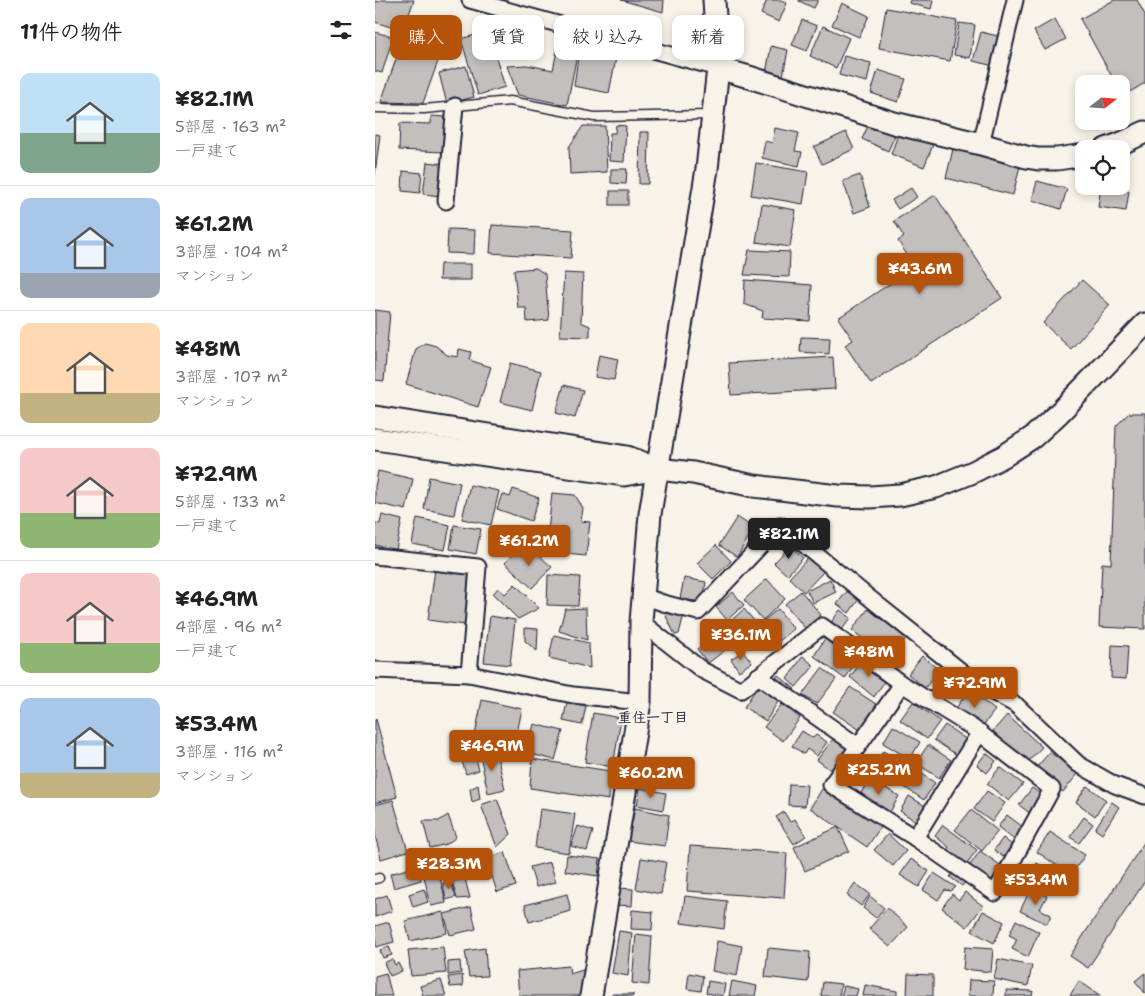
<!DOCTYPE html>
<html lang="ja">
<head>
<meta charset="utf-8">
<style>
  body { margin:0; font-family:"Shantell Sans","Klee One",sans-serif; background:#f6f6f6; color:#222; height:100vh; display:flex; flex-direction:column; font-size:19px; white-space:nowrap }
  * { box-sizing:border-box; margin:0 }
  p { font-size:16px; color:#767676 }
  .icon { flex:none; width:28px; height:28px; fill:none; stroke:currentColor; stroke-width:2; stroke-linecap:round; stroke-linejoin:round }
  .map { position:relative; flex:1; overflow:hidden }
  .side { display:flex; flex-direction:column; background:#fff; width:375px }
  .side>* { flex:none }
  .guide { position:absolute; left:15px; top:15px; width:475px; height:45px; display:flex; gap:10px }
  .needle { width:32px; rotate:73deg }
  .fabs { position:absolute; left:700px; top:75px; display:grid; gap:10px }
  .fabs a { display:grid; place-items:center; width:55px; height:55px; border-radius:10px; background:#fff; box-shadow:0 2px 8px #0003; font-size:25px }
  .price { position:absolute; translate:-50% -42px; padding:0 11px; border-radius:5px; background:#b45309; color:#fff; font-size:16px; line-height:32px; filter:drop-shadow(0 1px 2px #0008) }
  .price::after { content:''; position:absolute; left:50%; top:30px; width:15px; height:11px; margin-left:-8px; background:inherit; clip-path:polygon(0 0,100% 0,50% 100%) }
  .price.selected { background:#222; color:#fff }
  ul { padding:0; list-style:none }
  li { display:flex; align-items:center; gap:15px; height:125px; padding:0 20px }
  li+li { border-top:1px solid #e0e0e0 }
  li span { display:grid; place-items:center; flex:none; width:140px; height:100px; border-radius:10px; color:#555 }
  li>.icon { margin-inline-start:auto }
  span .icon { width:60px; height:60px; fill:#fffc; stroke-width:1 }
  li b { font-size:21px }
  h2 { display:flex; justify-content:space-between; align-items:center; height:60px; padding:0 20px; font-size:21px }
  .tag { padding:0 18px; border-radius:10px; background:#fff; box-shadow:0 2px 8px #0003; font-size:18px; line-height:45px }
  .tag.selected { background:#b45309; color:#fff }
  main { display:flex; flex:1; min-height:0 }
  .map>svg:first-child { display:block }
</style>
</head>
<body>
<main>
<section class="side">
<h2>11件の物件<svg class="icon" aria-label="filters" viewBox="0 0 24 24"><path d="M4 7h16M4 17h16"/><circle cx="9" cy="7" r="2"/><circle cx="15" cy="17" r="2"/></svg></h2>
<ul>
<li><span style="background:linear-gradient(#bfe0f5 60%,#7fa58c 0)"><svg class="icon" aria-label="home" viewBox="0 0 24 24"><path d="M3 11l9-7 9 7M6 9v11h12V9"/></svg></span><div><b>¥82.1M</b><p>5部屋 · 163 m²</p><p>一戸建て</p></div></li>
<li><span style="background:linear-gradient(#a9c7e8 75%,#9aa5b1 0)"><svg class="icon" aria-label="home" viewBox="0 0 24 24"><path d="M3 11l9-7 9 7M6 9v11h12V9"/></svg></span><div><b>¥61.2M</b><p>3部屋 · 104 m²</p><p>マンション</p></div></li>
<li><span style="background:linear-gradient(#ffd9b3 70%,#c2b280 0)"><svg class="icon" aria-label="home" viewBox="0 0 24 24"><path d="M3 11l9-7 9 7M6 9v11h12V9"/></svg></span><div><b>¥48M</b><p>3部屋 · 107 m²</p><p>マンション</p></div></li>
<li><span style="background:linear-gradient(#f6c9c9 65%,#8fb573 0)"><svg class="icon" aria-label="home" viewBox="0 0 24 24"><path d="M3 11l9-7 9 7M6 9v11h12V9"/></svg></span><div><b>¥72.9M</b><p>5部屋 · 133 m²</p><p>一戸建て</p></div></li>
<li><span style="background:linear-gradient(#f6c9c9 70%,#8fb573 0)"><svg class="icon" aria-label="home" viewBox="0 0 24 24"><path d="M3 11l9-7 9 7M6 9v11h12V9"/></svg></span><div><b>¥46.9M</b><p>4部屋 · 96 m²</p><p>一戸建て</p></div></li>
<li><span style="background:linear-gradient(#a9c7e8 75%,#c2b280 0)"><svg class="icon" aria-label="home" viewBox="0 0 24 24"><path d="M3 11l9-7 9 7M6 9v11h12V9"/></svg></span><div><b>¥53.4M</b><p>3部屋 · 116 m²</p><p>マンション</p></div></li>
</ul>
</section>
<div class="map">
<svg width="770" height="996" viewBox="0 0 770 996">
  <rect width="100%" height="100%" fill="#f7f3e8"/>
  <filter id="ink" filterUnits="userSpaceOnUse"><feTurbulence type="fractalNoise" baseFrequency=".02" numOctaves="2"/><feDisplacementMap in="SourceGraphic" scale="10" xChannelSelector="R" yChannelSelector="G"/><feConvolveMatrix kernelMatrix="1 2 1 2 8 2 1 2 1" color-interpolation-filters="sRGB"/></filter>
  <g filter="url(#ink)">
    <g fill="#c2bfbd" stroke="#22223b">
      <polygon points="5,0 39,0 28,31 0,22 0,1 4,2"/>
      <polygon points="246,0 289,0 288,12"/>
      <polygon points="392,0 406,0 412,3 404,22 386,14"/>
      <polygon points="424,0 443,0 439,8 424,1"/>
      <polygon points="535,0 558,0 556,9 534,3"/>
      <polygon points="739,0 762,0 770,15 770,83 748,96 746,92 746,84 741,84 705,19"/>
      <polygon points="467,3 494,16 484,37 457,25"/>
      <polygon points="511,8 582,21 575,61 504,48"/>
      <polygon points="680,19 691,39 670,50 659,31"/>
      <polygon points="427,20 442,26 432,51 417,45"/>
      <polygon points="584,23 600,25 595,58 579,55"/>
      <polygon points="33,25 71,39 48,103 6,102"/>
      <polygon points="448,26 474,38 461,68 435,56"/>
      <polygon points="113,31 130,87 103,95 86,39"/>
      <polygon points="0,32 18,37 7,73 0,71"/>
      <polygon points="606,32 627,37 619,66 598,61"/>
      <polygon points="205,42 242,53 234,93 199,86"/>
      <polygon points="183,46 203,49 192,105 143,95 132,66 152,65 178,70"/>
      <polygon points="396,46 413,50 408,76 391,73"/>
      <polygon points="469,56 496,63 492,82 464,75"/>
      <polygon points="91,66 99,97 72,104 64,73"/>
      <polygon points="503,70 531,79 523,102 496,93"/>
      <polygon points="56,116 70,117 69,152 24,150 25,123 56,124"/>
      <polygon points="496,119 522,131 513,151 487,139"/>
      <polygon points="241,125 251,126 249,162 234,161 235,133 240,133"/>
      <polygon points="208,126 230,126 232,172 195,174 194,147"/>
      <polygon points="400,128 424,133 420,151 427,152 424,166 387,158 390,141 397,143"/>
      <polygon points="265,132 274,132 273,184 264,184"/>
      <polygon points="471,132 479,149 447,164 439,147"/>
      <polygon points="524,132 558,145 549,167 516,154"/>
      <polygon points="0,134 5,135 0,174"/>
      <polygon points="578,149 645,166 638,195 571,178"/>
      <polygon points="52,162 70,164 66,196 48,194"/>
      <polygon points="381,163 433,172 428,204 376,195"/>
      <polygon points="236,169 252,169 251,184 236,183"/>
      <polygon points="28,171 47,173 45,193 27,191"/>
      <polygon points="485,175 495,207 479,213 468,181"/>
      <polygon points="662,181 692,189 686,209 657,200"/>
      <polygon points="726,187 754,191 751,211 723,207"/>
      <polygon points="536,188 542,197 523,209 517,200"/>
      <rect x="235" y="191" width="18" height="14"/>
      <polygon points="560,195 627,298 496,384 470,345 478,340 463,318 540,267 523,241 529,237 519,221"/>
      <polygon points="387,204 421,210 415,247 381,242"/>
      <polygon points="117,225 198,230 196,258 115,253"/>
      <polygon points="73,229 100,230 99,254 72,253"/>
      <polygon points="374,250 415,252 414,277 369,275"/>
      <polygon points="65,264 96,264 96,280 64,280"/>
      <polygon points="161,268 170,274 174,320 152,322 151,308 143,308 139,270"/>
      <polygon points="189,273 208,274 206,322 215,326 215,337 185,336"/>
      <polygon points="370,280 437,285 435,321 387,318 388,311 369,304"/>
      <polygon points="707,280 735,305 696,349 668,323"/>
      <polygon points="0,310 15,312 9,381 0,380"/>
      <polygon points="426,337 455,338 454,354 425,352"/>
      <polygon points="50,343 61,346 72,355 83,357 84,349 96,352 94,360 116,367 103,407 31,384 41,349"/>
      <polygon points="224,355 243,359 239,380 220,377"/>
      <polygon points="458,357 460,389 356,395 354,363"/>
      <polygon points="135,363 166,371 157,410 125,402"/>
      <polygon points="189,385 208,390 200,418 181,413"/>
      <polygon points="754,413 770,413 770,629 724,627 727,563 736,564 741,426"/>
      <polygon points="3,471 38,479 31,510 0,503 0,487"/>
      <polygon points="54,477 85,483 79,515 49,509"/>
      <polygon points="95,485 124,491 116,525 87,519"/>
      <polygon points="138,489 164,498 156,521 122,509 127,494 135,497"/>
      <polygon points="177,493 200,495 208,508 206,521 215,522 211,556 171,552"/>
      <polygon points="7,515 27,520 21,550 0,545 1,537 0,537 0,523 5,524"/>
      <polygon points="362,517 379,528 362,557 344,545"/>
      <polygon points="42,518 75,525 70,550 37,544"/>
      <polygon points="79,525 106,529 101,554 75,549"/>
      <polygon points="341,545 356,561 338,579 322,563"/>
      <polygon points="415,546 428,558 412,575 399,563"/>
      <polygon points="142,548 149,555 158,550 177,567 157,588 130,563"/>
      <polygon points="435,556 450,570 429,592 414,578"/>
      <polygon points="60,569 97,574 90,625 53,620"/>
      <polygon points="173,575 205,577 203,606 172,605"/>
      <polygon points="309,578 331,582 328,602 305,599"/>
      <polygon points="392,579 410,599 388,620 369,600"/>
      <polygon points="455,579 461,592 438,603 432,591"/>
      <polygon points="140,584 164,608 143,619 118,594 123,588 130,594"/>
      <polygon points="473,590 484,599 474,613 462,604"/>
      <polygon points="426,591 446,615 430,628 410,604"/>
      <polygon points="358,592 369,605 352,620 341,607"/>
      <polygon points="294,606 310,610 304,634 300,635 291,616"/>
      <polygon points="211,608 212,640 184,631 190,609"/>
      <polygon points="369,609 381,623 360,641 348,628"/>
      <polygon points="403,609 419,629 398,646 382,626"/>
      <polygon points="493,609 531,638 515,660 477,630"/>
      <polygon points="465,610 476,618 465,632 455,624"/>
      <polygon points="115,616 140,620 135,665 109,662"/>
      <polygon points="150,628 163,629 162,651 150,641"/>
      <polygon points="346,631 357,645 333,663 322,649"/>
      <polygon points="179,635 214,643 215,668 174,658"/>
      <polygon points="452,635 483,658 470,679 439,656"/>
      <polygon points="737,645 753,646 751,679 736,678"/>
      <polygon points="368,651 377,662 364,671 356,659"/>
      <polygon points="428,656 439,666 421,687 412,679"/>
      <polygon points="547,656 564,670 550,688 533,674"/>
      <polygon points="488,660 512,678 499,697 475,677"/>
      <polygon points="447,668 461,679 442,704 427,695"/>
      <polygon points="403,675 420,689 416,694 399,681"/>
      <polygon points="383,686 404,700 391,721 369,707"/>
      <polygon points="475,687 504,706 488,732 458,712"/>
      <polygon points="594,690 620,710 607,727 581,708"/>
      <polygon points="107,700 147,709 140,743 100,735"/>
      <polygon points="192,702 211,706 207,725 188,721"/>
      <polygon points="538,702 565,721 552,739 525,720"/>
      <polygon points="407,704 425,718 408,741 389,727"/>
      <polygon points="218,713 246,718 238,767 210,762"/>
      <polygon points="632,715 667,747 652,763 618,731"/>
      <polygon points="1,719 22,797 0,803 0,720"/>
      <polygon points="159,724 188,731 180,760 152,753"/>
      <polygon points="570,725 595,742 585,757 559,740"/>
      <polygon points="518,726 545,742 535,759 508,743"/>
      <polygon points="427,731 438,738 441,735 452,742 442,756 432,749 429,754 417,746"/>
      <polygon points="458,739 477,753 461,774 442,760"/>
      <polygon points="553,745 576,760 564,778 541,763"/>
      <polygon points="98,747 104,770 91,774 84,751"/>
      <polygon points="121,751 130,789 113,793 105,755"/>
      <polygon points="508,751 537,768 527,785 498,768"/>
      <polygon points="675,752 703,774 688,792 660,769"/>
      <polygon points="611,753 621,761 612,773 602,765"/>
      <polygon points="157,759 235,771 234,800 155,788"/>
      <polygon points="625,767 648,784 634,801 612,784"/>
      <polygon points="540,769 560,783 549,800 529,787"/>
      <polygon points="260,774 271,776 270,786 259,784"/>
      <polygon points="494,778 524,796 514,814 484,797"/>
      <polygon points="414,784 432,785 430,806 413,805"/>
      <polygon points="103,785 105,799 97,802 95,789"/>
      <polygon points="449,786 507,825 492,847 435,808"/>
      <polygon points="712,786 731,800 720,816 701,802"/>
      <polygon points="265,788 291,793 288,810 262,805"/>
      <polygon points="657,788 679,804 666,822 644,805"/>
      <polygon points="612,791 630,803 617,822 599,809"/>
      <polygon points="534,796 555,809 545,824 525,811"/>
      <polygon points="122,799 136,834 122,847 106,805"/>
      <polygon points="18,800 33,851 6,859 0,835 0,805"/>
      <polygon points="737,802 744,807 727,834 720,829"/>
      <polygon points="260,808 294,815 290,846 253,841"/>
      <polygon points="165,809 200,814 194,853 160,848"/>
      <polygon points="596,810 623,831 607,851 580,830"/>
      <polygon points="409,812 415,822 420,819 431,836 419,844 401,817"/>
      <polygon points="73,815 81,837 72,844 55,848 48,821 64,821"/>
      <polygon points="632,815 652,830 643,843 623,827"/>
      <polygon points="709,817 718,824 704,843 695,837"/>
      <polygon points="568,825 602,850 588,868 569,854 574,847 560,836"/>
      <polygon points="203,826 218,831 212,851 196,846"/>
      <polygon points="463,827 474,851 430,871 419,847"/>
      <polygon points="675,832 710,855 696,875 662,852"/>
      <polygon points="513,834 531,851 518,866 499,850"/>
      <polygon points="628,838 637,845 628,857 619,850"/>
      <polygon points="770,841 770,881 713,968 695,956"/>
      <polygon points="315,846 412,853 409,898 312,891"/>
      <polygon points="605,851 628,867 615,886 592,869"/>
      <polygon points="130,852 141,886 122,892 111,858"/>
      <polygon points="86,853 90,863 87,865 91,877 76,880 69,858"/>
      <polygon points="192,855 225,859 223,876 190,871"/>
      <polygon points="266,858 291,862 286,894 261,889"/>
      <polygon points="536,859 554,871 544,887 525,875"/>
      <polygon points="175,862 181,882 161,887 155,867"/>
      <polygon points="662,863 692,881 686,892 675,886 671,892 652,881"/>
      <polygon points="62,864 71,903 56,906 47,868"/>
      <polygon points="42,866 46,880 19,888 15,874"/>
      <polygon points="580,871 592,880 587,886 575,877"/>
      <polygon points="559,873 581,887 576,891 570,890 563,900 548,890"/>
      <polygon points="90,879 95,898 82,899 77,881"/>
      <polygon points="75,880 81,897 71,900 68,883"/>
      <polygon points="480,883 495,894 486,906 472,895"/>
      <polygon points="242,888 258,889 257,906 241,905"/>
      <polygon points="656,888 672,896 665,909 676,915 672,924 645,911"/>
      <polygon points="49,889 53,902 38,907 34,894"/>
      <polygon points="590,892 608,906 592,927 567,908 577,894 584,900"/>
      <polygon points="192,894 196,911 154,922 150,905"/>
      <polygon points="12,895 17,911 0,917 0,899"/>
      <polygon points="310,896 352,901 349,929 306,923"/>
      <polygon points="495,896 509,908 501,918 488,908"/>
      <polygon points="96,907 101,929 75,935 69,914"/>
      <polygon points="512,908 533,927 515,947 494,929"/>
      <polygon points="257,910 278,912 277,930 256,929"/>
      <polygon points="608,911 629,922 619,943 597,931"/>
      <polygon points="68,912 72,933 35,941 30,921"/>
      <polygon points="641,920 664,932 653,957 637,949 642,939 634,935"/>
      <polygon points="14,922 19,942 1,947 0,926"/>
      <polygon points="244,931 257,933 253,976 237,973"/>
      <polygon points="261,934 277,936 274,985 257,983"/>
      <polygon points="342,941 367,946 362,976 337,971"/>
      <polygon points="14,946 17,955 8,958 5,950"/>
      <polygon points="68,947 71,973 36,976 33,950"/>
      <polygon points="590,947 618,949 616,972 588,969"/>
      <polygon points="110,948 112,976 94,977 90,951"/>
      <polygon points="393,948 435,952 433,982 390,977"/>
      <polygon points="17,959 20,965 23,963 27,971 15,976 9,963"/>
      <polygon points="623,959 657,966 653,986 619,979"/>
      <polygon points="85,961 86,973 73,975 73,962"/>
      <polygon points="194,966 195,974 211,969 214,996 144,996 142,971"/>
      <polygon points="11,973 17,996 0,996 0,976"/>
      <polygon points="314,973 328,976 326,991 312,989"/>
      <polygon points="770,973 770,993 760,981"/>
      <polygon points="533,974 558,975 558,996 532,996"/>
      <polygon points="87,975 88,986 75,987 73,977"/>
      <polygon points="66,980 71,996 48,996 45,986"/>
      <polygon points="594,980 619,981 618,996 593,996"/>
      <polygon points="333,981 350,984 348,996 331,993"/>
      <polygon points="357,981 382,986 380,996 354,996"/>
      <polygon points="704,981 726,996 695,996 697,992"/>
      <polygon points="448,982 466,984 464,996 446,996"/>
      <polygon points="490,985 522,991 522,996 488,996"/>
      <polygon points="469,986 483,989 481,996 466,996"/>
      <polygon points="631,990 658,991 657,996 631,996"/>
      <rect x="237" y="994" width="21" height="2"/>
    </g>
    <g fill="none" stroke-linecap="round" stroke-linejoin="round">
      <defs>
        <g id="lane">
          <polyline points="0,108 49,109 135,101 219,117 336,115"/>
          <polyline points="0,879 4,878"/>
        </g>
        <g id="street">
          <polyline points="95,0 343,68"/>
          <polyline points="606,144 640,0"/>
          <polyline points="71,201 80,106"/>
          <polyline points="0,556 103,567 94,674"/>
          <polyline points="268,596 288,603 323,612 405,525 502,604 601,683 641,705 703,764 740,785 770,796"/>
          <polyline points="266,622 327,670 366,690 447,626 527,684 598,728 677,789 620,893 540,838 456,785 527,684"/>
          <polyline points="0,670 94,674 198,695 265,702"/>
          <polyline points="383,676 483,746"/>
          <polyline points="540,838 605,732"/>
        </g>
        <g id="secondary">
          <polyline points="343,68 374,77 519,123 606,144 651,157 663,159 682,159 709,155"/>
          <polyline points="731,149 747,143 770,132"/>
          <polyline points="0,417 240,455 252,457 283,469 318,473 379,486 463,496 495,497 525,495 561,487 598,472 629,456 658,437 684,413 770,324"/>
          <polyline points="0,439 249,475 283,469"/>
          <polyline points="216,996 265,702 266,622 275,514 332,169 343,68 339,0"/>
        </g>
      </defs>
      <use href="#lane" stroke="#22223b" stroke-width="11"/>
      <use href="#street" stroke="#22223b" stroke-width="19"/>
      <use href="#secondary" stroke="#22223b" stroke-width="25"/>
      <use href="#lane" stroke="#f7f3e8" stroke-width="8"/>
      <use href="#street" stroke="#f7f3e8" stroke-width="15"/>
      <use href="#secondary" stroke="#f7f3e8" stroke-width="21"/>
    </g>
  </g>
  <g text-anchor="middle" stroke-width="4" stroke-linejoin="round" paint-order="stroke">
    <g font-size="14" font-weight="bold" fill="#22223b" stroke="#f7f3e8">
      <text x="278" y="722">重住一丁目</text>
    </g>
  </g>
</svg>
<div class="fabs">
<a><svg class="needle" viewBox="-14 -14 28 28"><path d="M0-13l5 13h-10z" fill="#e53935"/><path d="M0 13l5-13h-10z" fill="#767676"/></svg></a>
<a><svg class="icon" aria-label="locate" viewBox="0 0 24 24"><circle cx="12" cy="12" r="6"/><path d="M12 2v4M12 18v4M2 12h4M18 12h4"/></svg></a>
</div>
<b class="price" style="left:545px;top:295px">¥43.6M</b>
<b class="price selected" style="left:414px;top:560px">¥82.1M</b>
<b class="price" style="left:154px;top:567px">¥61.2M</b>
<b class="price" style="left:366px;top:661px">¥36.1M</b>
<b class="price" style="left:494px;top:678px">¥48M</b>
<b class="price" style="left:600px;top:709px">¥72.9M</b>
<b class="price" style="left:117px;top:772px">¥46.9M</b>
<b class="price" style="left:504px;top:796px">¥25.2M</b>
<b class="price" style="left:276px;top:799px">¥60.2M</b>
<b class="price" style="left:74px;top:890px">¥28.3M</b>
<b class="price" style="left:661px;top:906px">¥53.4M</b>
<div class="guide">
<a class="tag selected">購入</a>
<a class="tag">賃貸</a>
<a class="tag">絞り込み</a>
<a class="tag">新着</a>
</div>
</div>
</main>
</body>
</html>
